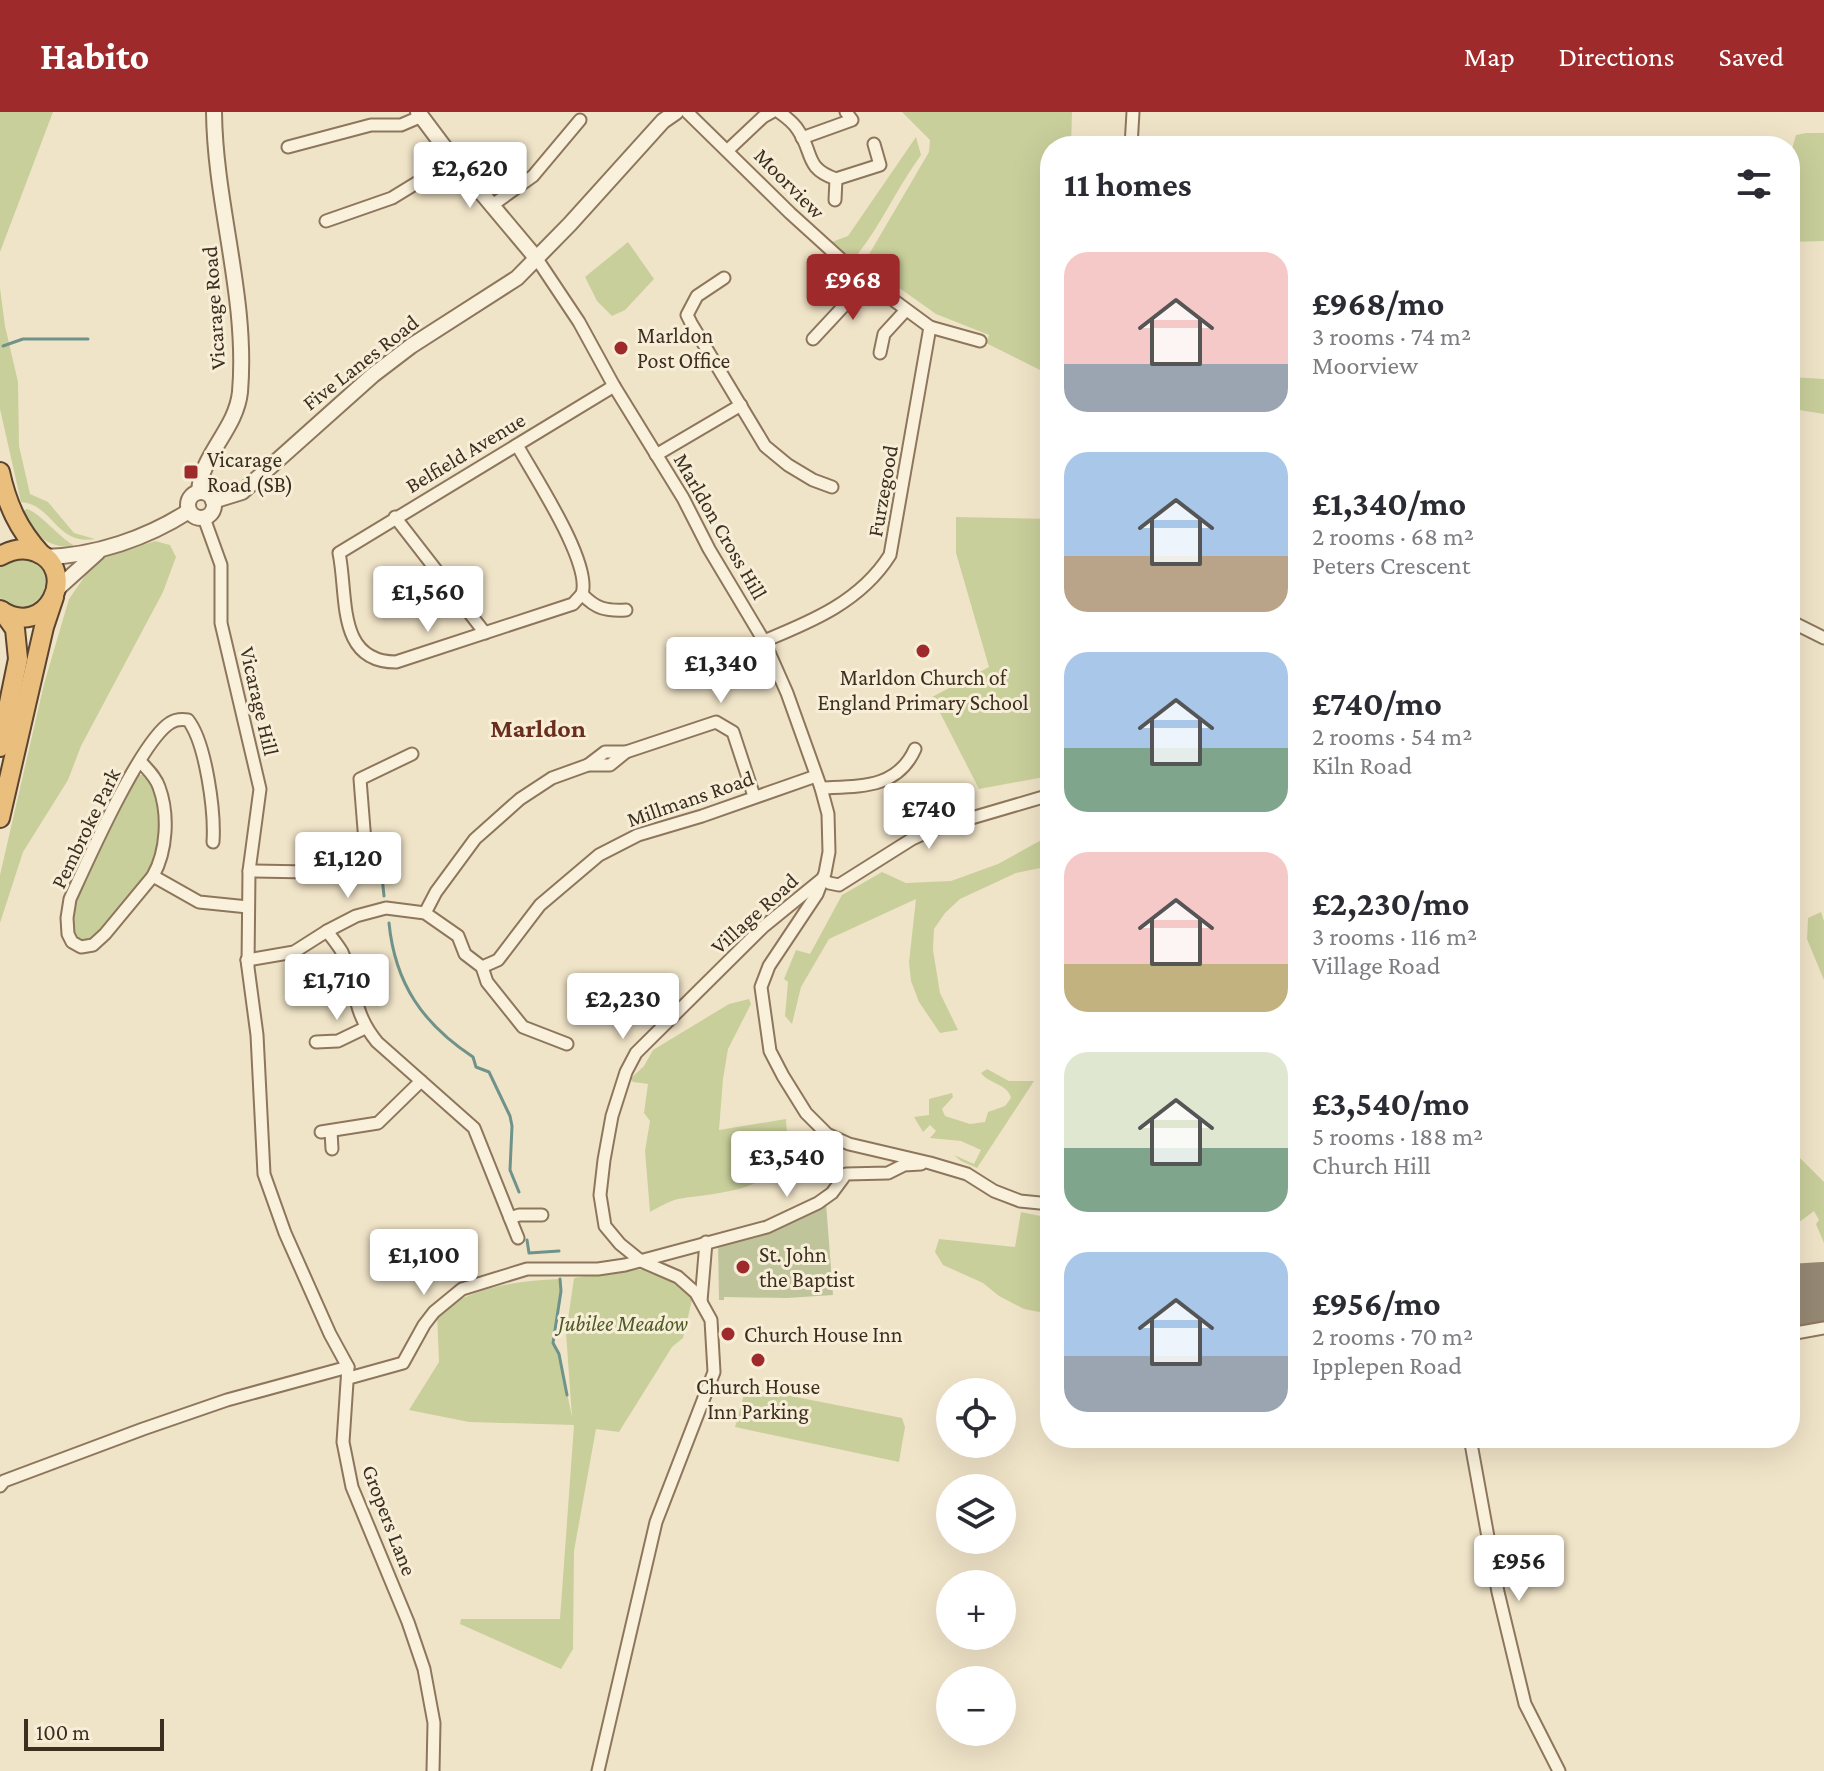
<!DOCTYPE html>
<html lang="en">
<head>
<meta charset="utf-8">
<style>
  body { margin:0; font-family:"Crimson Pro",serif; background:#f7f7f7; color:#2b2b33; height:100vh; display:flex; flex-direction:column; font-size:30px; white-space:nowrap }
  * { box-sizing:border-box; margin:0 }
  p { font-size:26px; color:#7c7c81 }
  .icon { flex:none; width:44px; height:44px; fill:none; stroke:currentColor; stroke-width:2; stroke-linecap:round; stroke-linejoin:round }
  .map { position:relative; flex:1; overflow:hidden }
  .panel { position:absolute; left:1040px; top:24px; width:760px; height:1312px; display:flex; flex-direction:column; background:#fff; border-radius:32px; box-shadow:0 8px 32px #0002 }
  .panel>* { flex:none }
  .tools { position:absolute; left:936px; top:1266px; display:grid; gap:16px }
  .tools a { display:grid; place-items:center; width:80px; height:80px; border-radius:50%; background:#fff; box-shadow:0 8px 32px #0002; font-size:40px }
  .scale { position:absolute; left:24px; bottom:20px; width:140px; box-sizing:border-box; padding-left:8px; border:4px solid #3d2e20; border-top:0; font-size:22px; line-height:28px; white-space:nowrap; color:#3d2e20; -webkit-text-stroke:6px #f7eed8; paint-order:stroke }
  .price { position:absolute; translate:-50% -68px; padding:0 18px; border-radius:8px; background:#fff; color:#222; font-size:26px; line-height:52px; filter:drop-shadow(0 2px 4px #0008) }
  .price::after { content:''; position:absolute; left:50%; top:48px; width:24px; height:18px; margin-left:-12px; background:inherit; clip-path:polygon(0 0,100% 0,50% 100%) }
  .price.selected { background:#9e2a2b; color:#fff }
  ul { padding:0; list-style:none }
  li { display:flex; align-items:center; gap:24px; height:200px; padding:0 24px }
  li span { display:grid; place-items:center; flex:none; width:224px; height:160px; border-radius:24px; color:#555 }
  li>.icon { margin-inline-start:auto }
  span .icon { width:96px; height:96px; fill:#fffc; stroke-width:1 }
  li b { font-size:34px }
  h2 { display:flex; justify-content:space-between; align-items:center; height:96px; padding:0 24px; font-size:34px }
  header { display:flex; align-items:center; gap:48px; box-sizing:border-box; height:112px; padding:0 40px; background:#9e2a2b; color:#fff }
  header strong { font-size:38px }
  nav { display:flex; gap:44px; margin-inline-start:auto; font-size:28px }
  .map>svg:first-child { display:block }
</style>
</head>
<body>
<header>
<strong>Habito</strong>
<nav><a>Map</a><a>Directions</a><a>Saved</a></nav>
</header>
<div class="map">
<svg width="1824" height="1659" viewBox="0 0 1824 1659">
  <rect width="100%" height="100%" fill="#f0e4c8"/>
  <g fill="#c9cf9b">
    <polygon points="0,0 53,0 0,140"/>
    <polygon points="902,0 1072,0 1071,34 1050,34 1050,263 986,231 989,223 936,202 864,151 929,40 930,28"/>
    <polygon points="1806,21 1824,21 1824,129 1790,130 1790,44 1796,23"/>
    <path d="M 916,25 L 921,43 C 896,77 880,116 853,148 L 829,131 L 848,124 Z"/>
    <polygon points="628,130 654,167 625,198 612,204 597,189 585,165"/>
    <path d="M 0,176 L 5,214 L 18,270 L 19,334 L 30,382 L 48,390 L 74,421 L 95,427 C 56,434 54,393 21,390 L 0,297 Z"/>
    <polygon points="1790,265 1824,267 1824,302 1793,297"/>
    <path d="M 27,397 C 41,402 57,423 73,433 L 72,435 C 46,435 32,422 22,399 Z"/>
    <polygon points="956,405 1050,407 1050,664 979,677 932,585 989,555 956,441"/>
    <polygon points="155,429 170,433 176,445 163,480 81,634 68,668 23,740 0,811 0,763 44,572 69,487 85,464 101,447"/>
    <path d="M 28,439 L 48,461 C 46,489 25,507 0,486 L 0,447 Z"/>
    <path d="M 138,663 L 145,663 C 161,678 164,726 157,747 C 153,758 106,819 96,826 C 90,830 85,831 78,830 L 73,823 L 74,790 Z"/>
    <polygon points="1050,692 1050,754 1016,761 960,787 945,801 934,817 933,838 940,881 958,918 940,921 919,890 911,869 909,850 916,787 829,827 801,875 792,912 785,904 788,870 784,867 796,838 810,842 842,783 882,760 906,771 951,769 998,752 1045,726 1042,693"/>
    <polygon points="1821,800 1824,809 1824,868 1807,827 1808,806"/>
    <path d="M 749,887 L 751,892 L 728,937 L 723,967 L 719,1018 L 786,1007 C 786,1014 788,1024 787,1032 C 777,1082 717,1080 678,1087 C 669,1089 659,1095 650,1100 L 645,1039 L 650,1009 L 644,1001 L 648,972 L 633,970 L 630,967 L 644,954 L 653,938 L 729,892 Z"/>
    <path d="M 987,957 L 1009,969 L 1034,969 L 977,1056 L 961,1049 L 954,1043 L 974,1052 L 981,1038 L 961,1029 L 930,1026 L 936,1019 L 930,1013 L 923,1020 L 914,1005 L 929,1003 L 929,987 L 952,981 L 953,985 L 942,997 L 945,1004 L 970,1012 L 985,1010 L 988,1000 L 1005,994 L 1011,986 C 1008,972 989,972 981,961 Z"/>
    <polygon points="1790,1036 1824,1070 1824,1131 1816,1112 1819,1108 1814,1099 1798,1111 1790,1102"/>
    <polygon points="1021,1100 1050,1106 1050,1202 1024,1197 999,1184 983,1171 943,1153 935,1140 939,1127 1015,1135"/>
    <path d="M 628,1157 C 658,1157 671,1165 693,1184 L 683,1226 L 672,1235 L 619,1320 L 596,1317 L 574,1439 L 573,1537 L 561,1557 L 460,1512 L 461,1507 L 560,1507 L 574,1313 L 469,1310 L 409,1298 L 439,1250 L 437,1200 C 476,1175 514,1169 560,1167 L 561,1179 L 553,1231 L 559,1242 L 572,1305 L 566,1221 L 574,1166 Z"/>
    <polygon points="746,1275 902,1306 905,1315 899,1350 735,1315"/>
  </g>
  <polygon fill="#bfc49a" points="826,1091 833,1183 787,1186 724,1185 724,1188 719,1188 718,1128"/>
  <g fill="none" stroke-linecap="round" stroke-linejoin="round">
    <g stroke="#6f938a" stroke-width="3">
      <polyline points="3,234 23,227 88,227"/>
      <polyline points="381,755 384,784"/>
      <path d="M 389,811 C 395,872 423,912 473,945 L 476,955 L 489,960 L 510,1004 L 512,1014 L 510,1058 L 519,1080"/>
      <polyline points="527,1128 529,1141 559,1139"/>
      <polyline points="560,1167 561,1179 553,1231 559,1242 567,1283"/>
    </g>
    <polyline stroke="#968974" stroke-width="62" points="1790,1183 1824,1181"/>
    <defs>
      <g id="minor">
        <polyline points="687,0 790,101 854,159 930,215 980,229"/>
        <path d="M 779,0 C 786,5 794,11 798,18 C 814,41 804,56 836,67 L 880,53 L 874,32"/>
        <polyline points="802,26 852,8 846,0"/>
        <polyline points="1131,34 1133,0"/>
        <polyline points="288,35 371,13 401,13 422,4"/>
        <polyline points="728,38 763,5 772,0"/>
        <polyline points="835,88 836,67"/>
        <polyline points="491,94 533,64 580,8"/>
        <polyline points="326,109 392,86 454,48"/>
        <polyline points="537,147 579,210 614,274 683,386 709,437 764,529 787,581 821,676 828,702 829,740 825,761 817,782 769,854 761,875 770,939 783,964 806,1001 827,1022 849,1032 930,1051 967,1062 994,1079 1020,1089 1050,1092"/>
        <polyline points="724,166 697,184 687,203 691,211 765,334 788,353 813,368 832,375"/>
        <polyline points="813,227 867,169"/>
        <polyline points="880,241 884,222 906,198"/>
        <path d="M 517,333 C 534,364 592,451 582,482 C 596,497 606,499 626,498"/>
        <polyline points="656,343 741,293"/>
        <polyline points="395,405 485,521"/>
        <polyline points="204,406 221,453 221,511 260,677 249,759 248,853"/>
        <path d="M 582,482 L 573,492 L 396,550 C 336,550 348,484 339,441 L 614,274"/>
        <polyline points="1790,509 1824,526"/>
        <path d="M 764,529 C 813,509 861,489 890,443 L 930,215"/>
        <path d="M 140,649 C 147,657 156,665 159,675 C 169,702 167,739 153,764"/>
        <polyline points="588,653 605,640 626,640 716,610 733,620 754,684"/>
        <path d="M 821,676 C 860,674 897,677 915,637"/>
        <path d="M 213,730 C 215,700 206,631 188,608 C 181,607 176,607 170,611 C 140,630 87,750 70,787 L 67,806 L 68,822 L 72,830 L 81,835 L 93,833 L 105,822 L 153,764 L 199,790 L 248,795"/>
        <polyline points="249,759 309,760 350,753 365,730 360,667 412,642"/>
        <polyline points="823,767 829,771 839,773 912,727 934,717 1050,683"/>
        <polyline points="425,801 436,780 475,727 520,687 552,666 588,653 610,653 626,640"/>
        <polyline points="327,819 356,804 386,796 425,801 458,824 465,842 482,855 487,870 523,915 567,932"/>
        <polyline points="247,848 257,923 264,1062 285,1121 330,1222 348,1255 343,1330 352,1375 408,1510 424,1557 434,1611 433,1659"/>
        <path d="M 247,848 L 294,840 L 327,819 C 332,826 338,833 342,840 C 358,874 350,897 377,930 L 474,1016 L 518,1126"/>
        <polyline points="482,855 498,848 540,793 599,743 638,723 702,704 816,664"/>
        <polyline points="316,930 338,929 365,916"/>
        <polyline points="331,1019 332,1037"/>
        <polyline points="321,1020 378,1011 421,969"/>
        <polyline points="510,1106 519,1103 542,1103"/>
        <polyline points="701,1189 706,1130"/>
        <polyline points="1790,1222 1824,1216"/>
        <polyline points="349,1266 403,1251 424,1213 434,1200 462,1177 527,1157 598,1157 625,1153 767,1115 818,1091 832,1081 846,1062 888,1061 904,1053 921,1052"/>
        <polyline points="1470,1326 1498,1480 1525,1592 1559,1659"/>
        <polyline points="0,1374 4,1369 143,1317 227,1288 348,1255"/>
        <polyline points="598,1659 656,1410 714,1260 711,1208 696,1181 678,1165 641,1149 620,1132 605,1114 600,1083 604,1048 612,1004 626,960 636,941 763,815 822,767"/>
      </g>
      <g id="tertiary">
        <polyline points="418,0 454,48 537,147"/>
        <circle cx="201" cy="393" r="13"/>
        <path d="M 199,380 C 201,342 236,318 240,280 C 248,185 215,94 214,0"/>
        <polyline points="213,389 242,380 373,263 411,234 517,166 570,112 663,9 676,0"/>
        <path d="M 45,445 C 95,444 147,426 189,399"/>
        <polyline points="57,477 98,440"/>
      </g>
      <g id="trunk">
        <path d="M 0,360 C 7,392 18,417 41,442"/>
        <path d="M 0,444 C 11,438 24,435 36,440 C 80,457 47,529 0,498"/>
        <polyline points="0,635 18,547 15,517 2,499"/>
        <polyline points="0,706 44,515 54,485"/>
      </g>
    </defs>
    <use href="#minor" stroke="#8d765c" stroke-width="15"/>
    <use href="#tertiary" stroke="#8d765c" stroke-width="18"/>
    <use href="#trunk" stroke="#5b4430" stroke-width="22"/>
    <use href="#minor" stroke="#faf1dc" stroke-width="11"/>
    <use href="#tertiary" stroke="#faf1dc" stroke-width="14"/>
    <use href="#trunk" stroke="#eabe7c" stroke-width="18"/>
  </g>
  <g fill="#9e2a2b" stroke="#f7eed8" stroke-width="3">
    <circle cx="621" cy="236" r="8"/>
    <rect x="183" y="352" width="16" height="16" rx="4"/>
    <circle cx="923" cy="539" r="8"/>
    <circle cx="743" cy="1155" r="8"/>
    <circle cx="728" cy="1222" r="8"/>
    <circle cx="758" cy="1248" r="8"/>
  </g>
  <g text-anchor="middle" stroke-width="6" stroke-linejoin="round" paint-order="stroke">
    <g font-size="22" fill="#3d2e20" stroke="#f7eed8">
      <text transform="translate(790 71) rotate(45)" y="8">Moorview</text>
      <text transform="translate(213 196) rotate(-94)" y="8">Vicarage Road</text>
      <text transform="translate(360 250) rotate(-38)" y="8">Five Lanes Road</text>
      <text transform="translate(465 340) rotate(-31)" y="8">Belfield Avenue</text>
      <text transform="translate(882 379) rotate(-80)" y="8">Furzegood</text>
      <text transform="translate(721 414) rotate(60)" y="8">Marldon Cross Hill</text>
      <text transform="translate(260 589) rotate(77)" y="8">Vicarage Hill</text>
      <text transform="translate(690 686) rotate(-19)" y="8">Millmans Road</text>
      <text transform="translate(85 716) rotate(-64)" y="8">Pembroke Park</text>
      <text transform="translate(754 801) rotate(-42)" y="8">Village Road</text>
      <text transform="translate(390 1408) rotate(69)" y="8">Gropers Lane</text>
    </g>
    <g font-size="22" fill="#3d2e20" stroke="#f7eed8" text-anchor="start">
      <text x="637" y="231">Marldon<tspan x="637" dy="25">Post Office</tspan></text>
      <text x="207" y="355">Vicarage<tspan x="207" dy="25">Road (SB)</tspan></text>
      <text x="923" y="573" text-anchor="middle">Marldon Church of<tspan x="923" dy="25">England Primary School</tspan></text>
      <text x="759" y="1150">St. John<tspan x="759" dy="25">the Baptist</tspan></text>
      <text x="744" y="1230">Church House Inn</text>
      <text x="758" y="1282" text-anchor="middle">Church House<tspan x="758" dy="25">Inn Parking</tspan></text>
    </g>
    <g font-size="22" font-style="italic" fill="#4d5a26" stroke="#f7eed8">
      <text x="623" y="1219">Jubilee Meadow</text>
    </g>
    <g font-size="26" font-weight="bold" fill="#6b2e1e" stroke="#f7eed8">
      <text x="538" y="625">Marldon</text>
    </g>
  </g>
</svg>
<div class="tools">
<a><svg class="icon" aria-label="locate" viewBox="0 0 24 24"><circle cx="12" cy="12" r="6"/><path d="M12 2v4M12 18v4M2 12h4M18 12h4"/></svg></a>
<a><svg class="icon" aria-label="layers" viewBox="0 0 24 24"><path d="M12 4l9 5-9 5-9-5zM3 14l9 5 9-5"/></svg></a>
<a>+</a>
<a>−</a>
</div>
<div class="scale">100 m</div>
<b class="price" style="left:470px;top:98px">£2,620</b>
<b class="price selected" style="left:853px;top:210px">£968</b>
<b class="price" style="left:428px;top:522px">£1,560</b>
<b class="price" style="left:721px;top:593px">£1,340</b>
<b class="price" style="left:929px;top:739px">£740</b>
<b class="price" style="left:348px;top:788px">£1,120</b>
<b class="price" style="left:337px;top:910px">£1,710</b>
<b class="price" style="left:623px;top:929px">£2,230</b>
<b class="price" style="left:787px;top:1087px">£3,540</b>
<b class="price" style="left:424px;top:1185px">£1,100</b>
<b class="price" style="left:1519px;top:1491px">£956</b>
<section class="panel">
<h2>11 homes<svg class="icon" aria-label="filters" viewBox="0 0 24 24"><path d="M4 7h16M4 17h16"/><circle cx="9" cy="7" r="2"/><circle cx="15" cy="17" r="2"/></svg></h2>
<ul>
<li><span style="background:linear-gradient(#f6c9c9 70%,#9aa5b1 0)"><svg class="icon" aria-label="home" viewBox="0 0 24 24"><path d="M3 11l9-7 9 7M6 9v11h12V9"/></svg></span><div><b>£968/mo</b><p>3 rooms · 74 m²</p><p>Moorview</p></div></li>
<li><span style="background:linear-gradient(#a9c7e8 65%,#b9a48a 0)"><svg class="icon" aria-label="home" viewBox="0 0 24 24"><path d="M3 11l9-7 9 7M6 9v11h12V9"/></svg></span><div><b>£1,340/mo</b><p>2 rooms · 68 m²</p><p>Peters Crescent</p></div></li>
<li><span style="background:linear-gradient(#a9c7e8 60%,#7fa58c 0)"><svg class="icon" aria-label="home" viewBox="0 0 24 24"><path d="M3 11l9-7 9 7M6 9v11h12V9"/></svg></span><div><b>£740/mo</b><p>2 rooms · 54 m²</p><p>Kiln Road</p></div></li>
<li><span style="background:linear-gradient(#f6c9c9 70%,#c2b280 0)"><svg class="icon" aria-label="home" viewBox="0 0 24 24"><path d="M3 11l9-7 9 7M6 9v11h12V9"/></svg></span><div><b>£2,230/mo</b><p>3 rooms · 116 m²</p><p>Village Road</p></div></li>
<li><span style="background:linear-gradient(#dfe7d0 60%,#7fa58c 0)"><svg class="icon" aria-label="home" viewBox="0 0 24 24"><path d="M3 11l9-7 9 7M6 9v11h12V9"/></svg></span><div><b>£3,540/mo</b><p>5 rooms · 188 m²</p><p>Church Hill</p></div></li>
<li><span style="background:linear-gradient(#a9c7e8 65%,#9aa5b1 0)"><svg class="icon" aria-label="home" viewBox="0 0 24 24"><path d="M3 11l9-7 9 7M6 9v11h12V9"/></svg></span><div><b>£956/mo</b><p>2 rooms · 70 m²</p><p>Ipplepen Road</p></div></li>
</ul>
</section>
</div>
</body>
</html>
